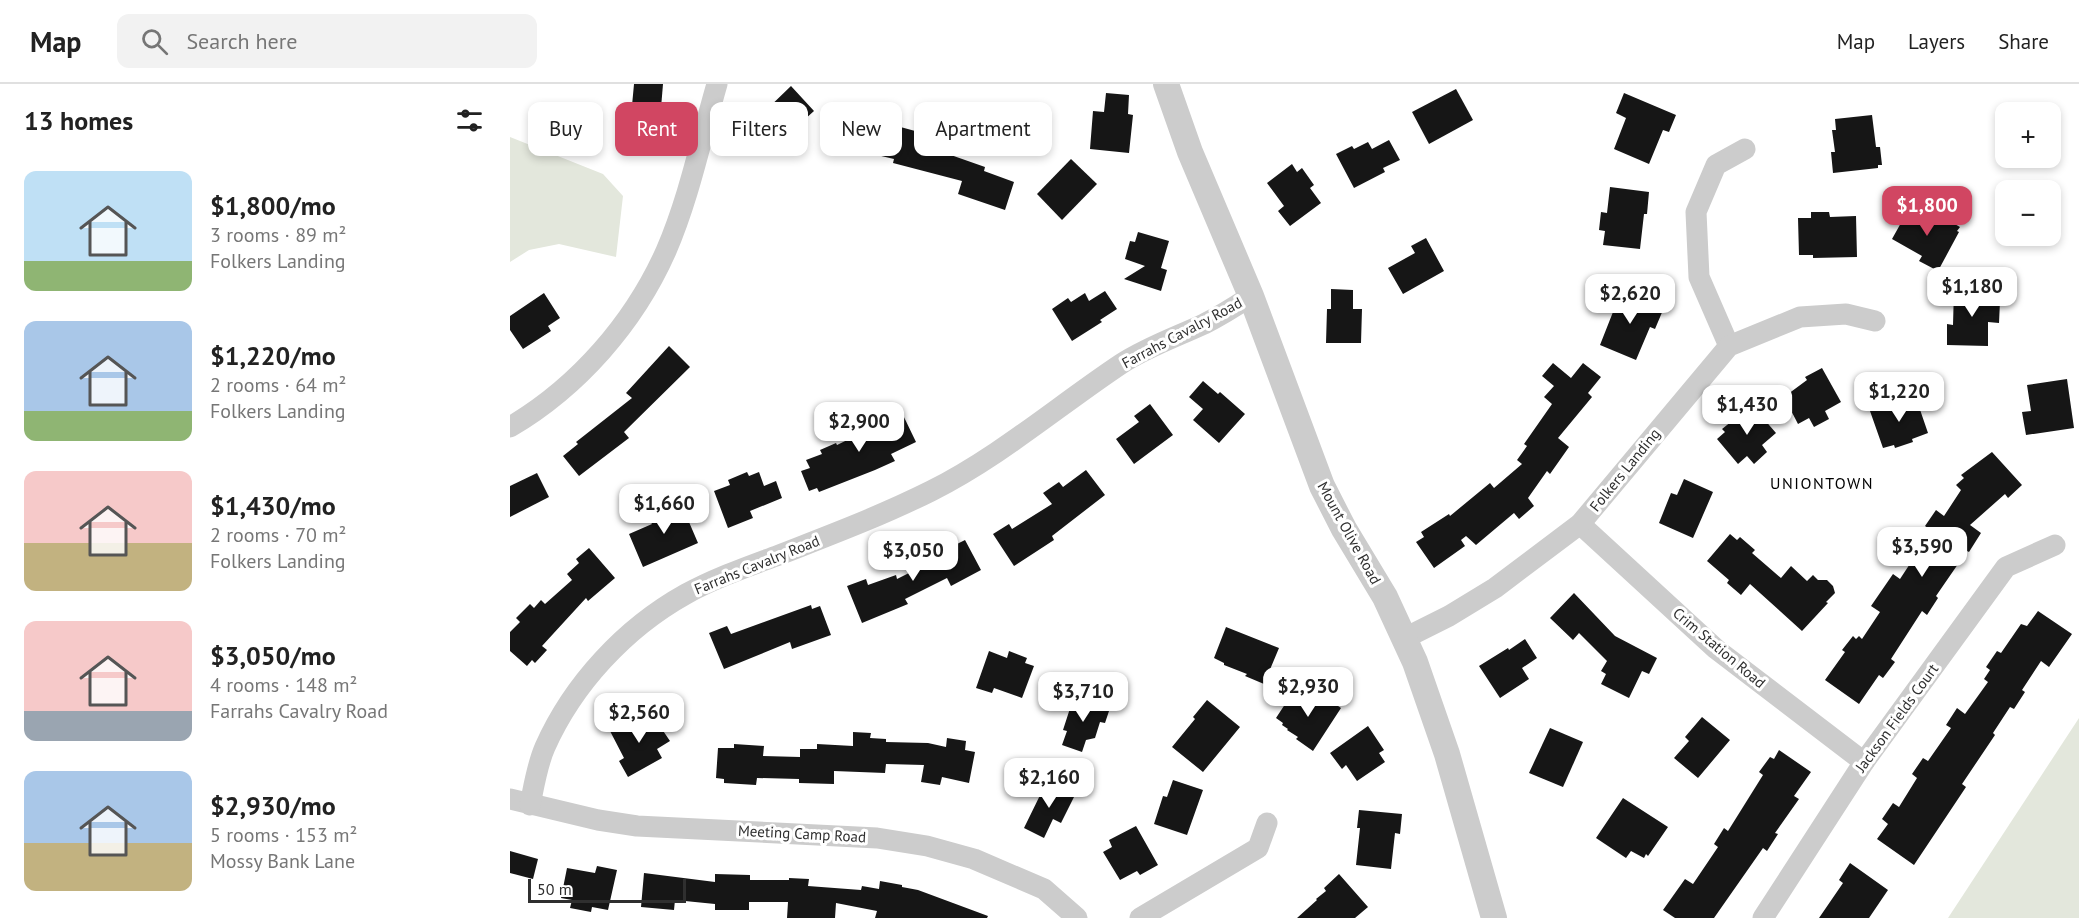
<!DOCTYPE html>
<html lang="en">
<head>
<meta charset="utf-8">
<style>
  body { margin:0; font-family:"PT Sans",sans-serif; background:#f2f2f2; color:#222; height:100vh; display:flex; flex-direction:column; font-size:22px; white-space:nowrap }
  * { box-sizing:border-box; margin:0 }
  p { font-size:20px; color:#767676 }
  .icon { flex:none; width:33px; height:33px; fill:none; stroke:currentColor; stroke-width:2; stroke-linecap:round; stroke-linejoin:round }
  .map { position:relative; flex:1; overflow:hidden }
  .drawer { display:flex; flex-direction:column; background:#fff; width:510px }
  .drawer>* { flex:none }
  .top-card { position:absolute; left:18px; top:18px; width:570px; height:54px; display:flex; gap:12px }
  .controls { position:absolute; left:1485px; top:18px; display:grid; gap:12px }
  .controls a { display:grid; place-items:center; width:66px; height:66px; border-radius:12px; background:#fff; box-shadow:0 3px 9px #0003; font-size:30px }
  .scale { position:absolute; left:18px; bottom:15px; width:158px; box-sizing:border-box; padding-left:6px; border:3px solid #2f2f2f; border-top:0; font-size:16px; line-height:21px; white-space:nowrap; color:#2f2f2f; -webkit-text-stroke:4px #fff; paint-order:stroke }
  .price { position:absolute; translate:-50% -51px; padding:0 14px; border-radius:12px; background:#fff; color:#222; font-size:20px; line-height:39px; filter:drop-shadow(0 2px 3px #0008) }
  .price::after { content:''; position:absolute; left:50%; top:36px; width:18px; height:14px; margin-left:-9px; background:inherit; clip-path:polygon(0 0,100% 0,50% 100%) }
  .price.selected { background:#d14662; color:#fff }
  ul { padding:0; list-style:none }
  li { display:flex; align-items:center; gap:18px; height:150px; padding:0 24px }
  li span { display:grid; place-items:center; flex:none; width:168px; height:120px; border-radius:12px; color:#555 }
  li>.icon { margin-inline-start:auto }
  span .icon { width:72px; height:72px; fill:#fffc; stroke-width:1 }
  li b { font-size:26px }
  h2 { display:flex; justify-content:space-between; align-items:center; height:72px; padding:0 24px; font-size:26px }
  .pill { padding:0 21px; border-radius:12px; background:#fff; box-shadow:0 3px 9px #0003; font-size:21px; line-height:54px }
  .pill.selected { background:#d14662; color:#fff }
  header { display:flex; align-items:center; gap:36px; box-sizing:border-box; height:84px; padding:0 30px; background:#fff; border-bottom:2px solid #e0e0e0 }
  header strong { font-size:28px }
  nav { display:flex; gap:33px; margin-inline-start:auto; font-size:21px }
  .search { width:420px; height:54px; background:#f2f2f2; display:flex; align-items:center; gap:15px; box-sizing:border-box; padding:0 21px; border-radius:12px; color:#767676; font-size:22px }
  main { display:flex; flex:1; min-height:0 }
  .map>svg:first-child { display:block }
</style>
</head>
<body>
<header>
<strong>Map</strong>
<div class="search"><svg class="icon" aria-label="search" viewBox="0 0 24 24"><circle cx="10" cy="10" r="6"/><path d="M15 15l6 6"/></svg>Search here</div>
<nav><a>Map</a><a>Layers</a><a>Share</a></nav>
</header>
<main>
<section class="drawer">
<h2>13 homes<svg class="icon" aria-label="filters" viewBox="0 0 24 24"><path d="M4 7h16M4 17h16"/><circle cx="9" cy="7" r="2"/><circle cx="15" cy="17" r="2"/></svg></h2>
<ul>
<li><span style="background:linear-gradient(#bfe0f5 75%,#8fb573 0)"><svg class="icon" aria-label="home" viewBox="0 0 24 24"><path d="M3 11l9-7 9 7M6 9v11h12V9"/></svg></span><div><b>$1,800/mo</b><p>3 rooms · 89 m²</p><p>Folkers Landing</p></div></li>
<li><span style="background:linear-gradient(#a9c7e8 75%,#8fb573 0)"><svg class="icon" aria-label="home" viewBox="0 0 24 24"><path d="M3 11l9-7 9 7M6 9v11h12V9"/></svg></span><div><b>$1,220/mo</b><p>2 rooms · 64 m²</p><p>Folkers Landing</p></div></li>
<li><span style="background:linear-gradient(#f6c9c9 60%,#c2b280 0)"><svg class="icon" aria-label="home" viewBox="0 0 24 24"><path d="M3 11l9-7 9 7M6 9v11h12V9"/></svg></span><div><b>$1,430/mo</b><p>2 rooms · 70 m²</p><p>Folkers Landing</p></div></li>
<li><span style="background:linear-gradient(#f6c9c9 75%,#9aa5b1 0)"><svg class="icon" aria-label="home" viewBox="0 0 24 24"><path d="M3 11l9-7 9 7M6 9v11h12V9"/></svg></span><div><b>$3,050/mo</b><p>4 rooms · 148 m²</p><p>Farrahs Cavalry Road</p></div></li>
<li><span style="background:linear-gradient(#a9c7e8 60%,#c2b280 0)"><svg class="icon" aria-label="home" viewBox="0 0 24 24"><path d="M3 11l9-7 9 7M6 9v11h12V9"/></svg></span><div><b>$2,930/mo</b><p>5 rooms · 153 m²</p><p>Mossy Bank Lane</p></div></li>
</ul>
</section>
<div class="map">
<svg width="1569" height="834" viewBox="0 0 1569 834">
  <rect width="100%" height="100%" fill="#fff"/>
  <g fill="#e3e7dc">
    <polygon points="0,53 93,90 113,112 106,173 49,160 19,166 0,178"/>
    <polygon points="1569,634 1569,834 1438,834"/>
  </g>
  <g fill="#161616">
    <polygon points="124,0 153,0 150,36 121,32"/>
    <polygon points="281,2 304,27 275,53 270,48 256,61 242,45 255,33 252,30"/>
    <polygon points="946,5 963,36 919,60 902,28"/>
    <polygon points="596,9 619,11 618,30 623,31 619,69 580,65 583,27 594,28"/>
    <polygon points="1114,9 1166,31 1159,48 1153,46 1139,80 1104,65 1116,34 1106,29"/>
    <polygon points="323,29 354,36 355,31 373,35 372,38 442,57 438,70 475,83 474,87 504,98 495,126 448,110 452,97 383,79 384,75 316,59"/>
    <polygon points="1362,31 1366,63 1370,63 1372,81 1368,81 1368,84 1323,89 1321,68 1325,68 1322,46 1326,46 1325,35"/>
    <polygon points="879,56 890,76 873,84 875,88 844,104 826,70 842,62 844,65 858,58 862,65"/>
    <polygon points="561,75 587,100 552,136 527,110"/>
    <polygon points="782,80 787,88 792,84 804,101 800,104 811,119 780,142 768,127 774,122 757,99"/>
    <polygon points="1100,103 1139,108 1137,130 1134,130 1130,165 1093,161 1095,147 1089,146 1091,128 1097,129"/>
    <polygon points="1401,121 1431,138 1434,134 1450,143 1447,147 1449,148 1428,187 1409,177 1412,172 1382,155"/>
    <polygon points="1301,128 1319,128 1320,133 1346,132 1347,173 1303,174 1303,171 1289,171 1288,134 1301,134"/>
    <polygon points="628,148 659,157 651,184 657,186 651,207 614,195 635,182 615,175 620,157 625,158"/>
    <polygon points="916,154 934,187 893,210 878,184 905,169 901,162"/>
    <polygon points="821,205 843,206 843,225 852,225 851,259 816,259 817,225 821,225"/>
    <polygon points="1444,205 1479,206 1479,217 1490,217 1489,239 1478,238 1478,262 1437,261 1437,240 1443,241"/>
    <polygon points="595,207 607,225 590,236 592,238 562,257 542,225 558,214 561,218 575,209 579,217"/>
    <polygon points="34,209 50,234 38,242 41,247 13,265 0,246 0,232"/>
    <polygon points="1112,209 1153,226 1145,245 1140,243 1126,276 1090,261 1103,228 1100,226 1106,210 1111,212"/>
    <polygon points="159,262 180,283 114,348 119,354 69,392 53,372 68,360 66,358 122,314 116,309"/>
    <polygon points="1043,279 1061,294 1073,279 1091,293 1078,309 1082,313 1048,354 1059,363 1040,390 1037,387 1018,414 1024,422 1009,435 1004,429 966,461 956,452 951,456 955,462 924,484 906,458 914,453 911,448 939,430 940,432 980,399 984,404 1012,380 1007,376 1017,362 1014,360 1042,320 1034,313 1044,302 1032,292"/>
    <polygon points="1312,284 1331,318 1315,327 1319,335 1304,343 1299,334 1288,340 1274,313 1297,296 1295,293"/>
    <polygon points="1557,295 1564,344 1516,351 1512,328 1521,327 1517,301"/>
    <polygon points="693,297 708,310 710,308 735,330 709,359 683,336 693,325 679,313"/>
    <polygon points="1405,311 1418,349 1402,355 1403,358 1385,364 1384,361 1373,364 1360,327"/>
    <polygon points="1240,319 1266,349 1252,361 1257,368 1244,380 1237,372 1228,380 1207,355 1215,348 1212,345 1227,333 1226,331"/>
    <polygon points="640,320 663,351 624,380 606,355 629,338 624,332"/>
    <polygon points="380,324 385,333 392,329 406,358 381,370 385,377 365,386 309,408 307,404 299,407 291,387 300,384 296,376 312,370 310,366 326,359 327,361 370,340 365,331"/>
    <polygon points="1482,368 1512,401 1498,414 1495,410 1460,441 1471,449 1459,468 1457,467 1426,512 1428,514 1417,531 1412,527 1381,575 1385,578 1373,594 1369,591 1349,620 1315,596 1335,568 1332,566 1343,552 1346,555 1349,552 1352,555 1370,528 1361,522 1383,490 1390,495 1411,463 1408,461 1419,445 1415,442 1426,426 1434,432 1451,406 1446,401 1454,394 1451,391"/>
    <polygon points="576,386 595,411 542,452 544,456 504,482 483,450 499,440 502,445 542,420 533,409 549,398 553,403"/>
    <polygon points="237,388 239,392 249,388 254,402 266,397 272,414 240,427 243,434 218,444 204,407 220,401 218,396"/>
    <polygon points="27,389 39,413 0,433 0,402"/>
    <polygon points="1174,395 1203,408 1183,454 1149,439 1161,409 1167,411"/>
    <polygon points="163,416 168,427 173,424 188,459 133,483 119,450 142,440 140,437 152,431 148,423"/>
    <polygon points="1220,450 1227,456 1230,453 1245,466 1242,469 1271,494 1281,482 1297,497 1303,491 1308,496 1317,496 1323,502 1325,509 1316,518 1318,519 1292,547 1240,500 1231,511 1217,499 1219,496 1197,477"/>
    <polygon points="455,456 471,486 441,502 437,494 395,515 398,520 352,539 337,502 356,495 358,501 386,491 387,495 427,475 425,471"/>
    <polygon points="79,464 105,494 78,517 76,514 32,562 37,566 25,579 22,576 17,582 0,567 0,548 10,538 6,534 20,520 24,524 31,516 35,520 62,496 57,490 69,479 66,475"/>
    <polygon points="1064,509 1105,552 1147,574 1139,590 1132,587 1119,614 1091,600 1096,590 1091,587 1097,577 1069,549 1063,556 1040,534"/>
    <polygon points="301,521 302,525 310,522 321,551 282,565 280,558 214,585 199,549 217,542 221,550"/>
    <polygon points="1528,527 1562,550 1539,583 1531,577 1512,606 1515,608 1504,625 1500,623 1483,649 1485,651 1452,700 1456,703 1404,781 1367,755 1378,740 1372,735 1383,719 1389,723 1407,694 1402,690 1413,674 1418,677 1441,644 1436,641 1447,624 1455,630 1478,598 1474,595 1480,586 1476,583 1487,567 1491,569 1511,540 1517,542"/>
    <polygon points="716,543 769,564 754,600 735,592 737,590 714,581 714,579 704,574"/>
    <polygon points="1015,555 1027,574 1012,584 1019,595 990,614 969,582 998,564 999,566"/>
    <polygon points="479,567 497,574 499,567 517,574 515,579 524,582 512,614 484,604 482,609 466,604"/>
    <polygon points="785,605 795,612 798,608 812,618 815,613 831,624 803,667 786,655 788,653 777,646 778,645 772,641 773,639 766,634"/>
    <polygon points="564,612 600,624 595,639 590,638 585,654 576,656 572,668 552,661 557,647 553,646"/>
    <polygon points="697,616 730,643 693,688 662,663 685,635 683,633"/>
    <polygon points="127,632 131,639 143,632 160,657 147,665 152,674 118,693 109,677 114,674 100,647"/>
    <polygon points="1192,633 1220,656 1188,694 1164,674 1179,657 1175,653"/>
    <polygon points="858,642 874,666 869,669 875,678 847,697 836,681 832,685 820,669"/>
    <polygon points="1040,644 1073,658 1053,703 1019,689"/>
    <polygon points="343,648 361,649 360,654 376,655 376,658 418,659 436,663 437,654 456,657 455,666 465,668 459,699 432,693 430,701 411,698 414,681 376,680 375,689 324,687 324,700 289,699 289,695 247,694 246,701 214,699 214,695 206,694 208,664 224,664 224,660 254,662 253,672 290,673 290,665 307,665 307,660 343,662"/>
    <polygon points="1269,666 1301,688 1284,712 1289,715 1265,749 1268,750 1257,767 1253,764 1204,834 1165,834 1153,826 1175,795 1183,800 1208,763 1204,760 1214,744 1218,747 1253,691 1249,688 1260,673 1264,675"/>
    <polygon points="663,696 693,706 677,751 644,740 653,712 657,713"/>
    <polygon points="537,697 565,711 551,739 543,735 534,754 514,744"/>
    <polygon points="1113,714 1158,743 1138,772 1136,770 1134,774 1121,767 1116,774 1086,754"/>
    <polygon points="849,726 892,730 890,750 885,749 881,785 846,781 850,744 847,744"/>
    <polygon points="626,742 648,781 630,791 627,787 610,796 593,768 602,763 599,756"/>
    <polygon points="0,767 28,775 23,795 0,789"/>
    <polygon points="1340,779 1378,806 1359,834 1309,834 1333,799 1329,796"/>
    <polygon points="87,782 107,786 98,826 82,823 81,828 60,824 62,816 51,814 57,784 85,789"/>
    <polygon points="134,789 205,798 205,790 240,791 240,796 279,796 279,794 299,795 298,802 351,806 352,802 369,805 370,797 392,801 392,803 408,806 478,832 477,834 365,834 367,827 326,819 325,834 277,834 278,818 239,818 239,826 205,826 205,820 165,816 164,826 131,823"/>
    <polygon points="829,790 858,823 845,834 787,834 807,816 806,815 816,807 814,804"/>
  </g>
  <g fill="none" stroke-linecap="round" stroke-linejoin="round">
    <g stroke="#ccc" stroke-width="21">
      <polyline points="1219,262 1189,193 1186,128 1206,81 1235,65"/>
      <path d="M 0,343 C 68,303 124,239 156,167 C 179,114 191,55 207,0"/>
      <polyline points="1070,440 1206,565 1354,678"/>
      <polyline points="895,554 939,532 985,504 1070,440 1219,262 1290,233 1336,230 1365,237"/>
      <polyline points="0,715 88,736 127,742 367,754 417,762 464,775 534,805 567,834"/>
      <path d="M 20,721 C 24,702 27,681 35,663 C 63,600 115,544 176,510 C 205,494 237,483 269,471 C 320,451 371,432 421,407 C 489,373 548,322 611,280 C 637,263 666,253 694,240 C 710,232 726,222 741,212"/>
      <polyline points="630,834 748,764 757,739"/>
      <polyline points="1253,834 1354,678 1496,483 1545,461"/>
    </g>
    <polyline stroke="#ccc" stroke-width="26" points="656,0 680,68 741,212 812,402 834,445 875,513 905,578 937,670 984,834"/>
  </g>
  <g text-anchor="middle" stroke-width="6" stroke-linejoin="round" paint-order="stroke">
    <g font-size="15" fill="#2f2f2f" stroke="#fff">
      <text transform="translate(672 249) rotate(-28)" y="5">Farrahs Cavalry Road</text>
      <text transform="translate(1115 386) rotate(-51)" y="5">Folkers Landing</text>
      <text transform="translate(839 449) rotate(61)" y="5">Mount Olive Road</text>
      <text transform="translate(247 481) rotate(-22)" y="5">Farrahs Cavalry Road</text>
      <text transform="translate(1209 564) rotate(40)" y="5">Crim Station Road</text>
      <text transform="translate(1387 634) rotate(-54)" y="5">Jackson Fields Court</text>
      <text transform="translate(292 750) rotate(3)" y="5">Meeting Camp Road</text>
    </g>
    <g font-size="16" letter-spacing="1.5" fill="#000" stroke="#fff">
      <text x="1312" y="405">UNIONTOWN</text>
    </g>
  </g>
</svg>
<div class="controls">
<a>+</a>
<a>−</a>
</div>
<div class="scale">50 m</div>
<b class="price selected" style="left:1417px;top:153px">$1,800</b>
<b class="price" style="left:1462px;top:234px">$1,180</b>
<b class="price" style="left:1120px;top:241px">$2,620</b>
<b class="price" style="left:1389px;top:339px">$1,220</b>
<b class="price" style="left:1237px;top:352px">$1,430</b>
<b class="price" style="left:349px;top:369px">$2,900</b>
<b class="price" style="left:154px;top:451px">$1,660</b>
<b class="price" style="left:1412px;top:494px">$3,590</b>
<b class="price" style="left:403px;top:498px">$3,050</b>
<b class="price" style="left:798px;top:634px">$2,930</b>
<b class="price" style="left:573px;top:639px">$3,710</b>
<b class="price" style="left:129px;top:660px">$2,560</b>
<b class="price" style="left:539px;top:725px">$2,160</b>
<div class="top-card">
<a class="pill">Buy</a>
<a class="pill selected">Rent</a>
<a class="pill">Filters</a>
<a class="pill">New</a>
<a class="pill">Apartment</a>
</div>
</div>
</main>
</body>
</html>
